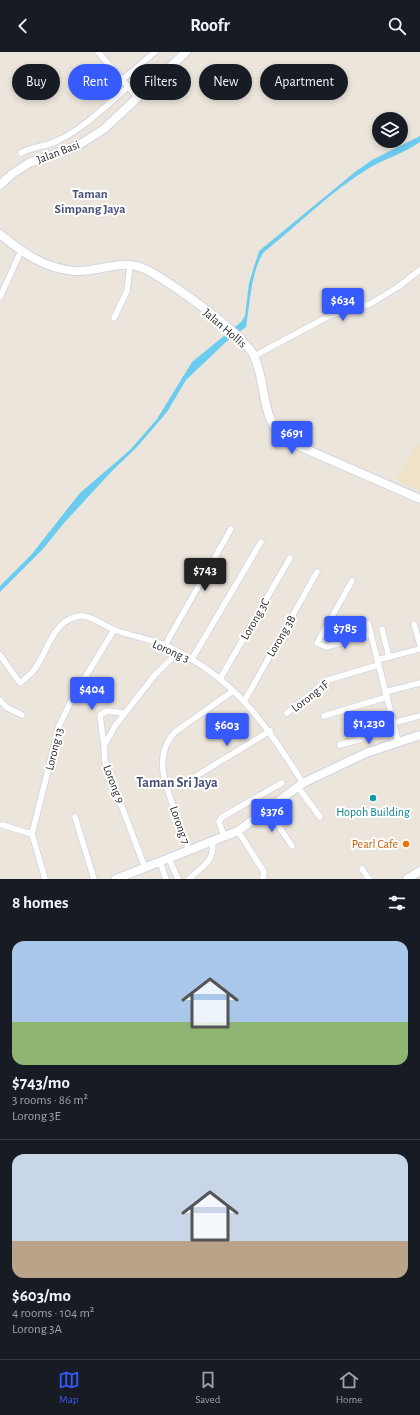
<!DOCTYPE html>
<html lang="en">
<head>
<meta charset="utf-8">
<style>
  body { margin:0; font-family:"Alegreya Sans",sans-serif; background:#20242c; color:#f1f3f6; height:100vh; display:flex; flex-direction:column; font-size:15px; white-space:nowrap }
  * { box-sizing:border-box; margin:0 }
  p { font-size:13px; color:#9ea1a6 }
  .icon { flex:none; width:22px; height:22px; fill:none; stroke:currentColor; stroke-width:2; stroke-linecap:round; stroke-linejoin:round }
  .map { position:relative; height:827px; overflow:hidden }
  .panel { display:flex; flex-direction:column; background:#171b24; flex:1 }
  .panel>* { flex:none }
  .banner { position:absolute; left:12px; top:12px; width:396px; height:36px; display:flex; gap:8px }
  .buttons { position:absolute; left:372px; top:60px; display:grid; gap:8px }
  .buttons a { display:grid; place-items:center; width:36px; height:36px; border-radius:50%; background:#171b24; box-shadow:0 2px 6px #0003; font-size:20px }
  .price { position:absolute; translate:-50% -34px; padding:0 9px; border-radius:4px; background:#375afd; color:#fff; font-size:13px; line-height:26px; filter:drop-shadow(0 1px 2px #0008) }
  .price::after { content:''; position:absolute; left:50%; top:24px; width:12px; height:9px; margin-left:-6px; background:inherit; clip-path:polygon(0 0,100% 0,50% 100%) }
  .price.on { background:#222; color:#fff }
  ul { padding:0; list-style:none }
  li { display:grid; align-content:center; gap:8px; height:212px; padding:0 12px }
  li+li { border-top:1px solid #363941 }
  li span { display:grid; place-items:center; height:124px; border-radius:12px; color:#555 }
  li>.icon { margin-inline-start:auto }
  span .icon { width:72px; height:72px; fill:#fffc; stroke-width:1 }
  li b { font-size:17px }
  h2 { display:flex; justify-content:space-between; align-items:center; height:48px; padding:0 12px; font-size:17px }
  .pill { padding:0 14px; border-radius:18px; background:#171b24; box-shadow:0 2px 6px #0003; font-size:14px; line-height:36px }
  .pill.on { background:#375afd; color:#fff }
  header { display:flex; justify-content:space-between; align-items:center; height:52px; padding:0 12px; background:#171b24; font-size:18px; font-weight:700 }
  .menu { display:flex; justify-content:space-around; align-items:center; height:56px; border-top:1px solid #363941; background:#171b24; font-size:11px; color:#9ea1a6 }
  .menu a { display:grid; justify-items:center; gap:2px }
  .menu .on { color:#375afd }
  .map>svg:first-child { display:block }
</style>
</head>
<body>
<header><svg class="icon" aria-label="back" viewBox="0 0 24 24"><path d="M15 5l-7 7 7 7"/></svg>Roofr<svg class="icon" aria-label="search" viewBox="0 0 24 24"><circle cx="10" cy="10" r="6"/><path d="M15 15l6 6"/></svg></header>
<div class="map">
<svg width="420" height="827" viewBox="0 0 420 827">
  <rect width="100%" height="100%" fill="#ece5db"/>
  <polygon fill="#eee2c9" points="420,392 420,438 396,428 417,393"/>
  <path fill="#6bccf0" d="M 420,84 L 420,90 C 405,101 387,106 371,115 C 332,138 299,172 264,200 C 251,218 250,253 246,275 L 226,290 L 186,328 L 167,360 L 137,395 L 111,420 L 64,471 L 43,497 L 0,540 L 0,534 L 31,503 L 80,441 L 130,398 L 157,367 L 192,310 L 241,270 L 245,264 L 249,231 L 259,199 L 355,120 L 372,108 Z"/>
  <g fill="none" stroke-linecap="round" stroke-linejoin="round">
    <defs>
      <g id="street">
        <polyline points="98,0 137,45"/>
        <polyline points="122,28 155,0"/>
        <path d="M 21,101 C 33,94 47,95 59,88 C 84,76 107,53 128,35"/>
        <polyline points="0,245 21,199"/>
        <polyline points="114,266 127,239 130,213"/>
        <polyline points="254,304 329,264 370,252 398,235 420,218"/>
        <polyline points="352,529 317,591 326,595 371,582"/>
        <polyline points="368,571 398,689"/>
        <polyline points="414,572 420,593"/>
        <polyline points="382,577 389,605"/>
        <polyline points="165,593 231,477"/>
        <path d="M 0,603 L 20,631 C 25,627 30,623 34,618 C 46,603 51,576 70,567 C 87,558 99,572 115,578 C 131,584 150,587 167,594 C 235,626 264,670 303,731"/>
        <polyline points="192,607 261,490"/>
        <polyline points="377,608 420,597"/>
        <polyline points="220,627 290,506"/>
        <polyline points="385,640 420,631"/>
        <polyline points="0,648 6,655 22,663"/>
        <polyline points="245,648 317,520"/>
        <polyline points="287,661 328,628 378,613"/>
        <polyline points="324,664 387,645"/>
        <polyline points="393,671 420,664"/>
        <polyline points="340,693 395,677"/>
        <polyline points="104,694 100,663 107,659 124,661"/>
        <polyline points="193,726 270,679"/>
        <polyline points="298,735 320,765"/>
        <polyline points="268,758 292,794"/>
        <polyline points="75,765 94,827"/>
        <polyline points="2,773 32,782"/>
        <polyline points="238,779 264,820 263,827"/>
        <polyline points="224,784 219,770 222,765 282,731"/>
        <path d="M 189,798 C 184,785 180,772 175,759 C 165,733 153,703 175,680 L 233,639"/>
        <polyline points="169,807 178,827"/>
        <polyline points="160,810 166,827"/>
        <polyline points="145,816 105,710 104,694 115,674 154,624 178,600"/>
        <polyline points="362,817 369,827"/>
        <polyline points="45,827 32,782 59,674 73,645 114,578"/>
        <path d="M 189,827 C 202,814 216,809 212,789"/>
      </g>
      <g id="secondary">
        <polyline points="0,133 12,122 29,111 79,93 104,77 186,0"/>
        <path d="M 0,182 C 23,201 44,216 74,219 C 102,221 123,203 151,220 C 176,235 242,280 254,304 C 267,332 260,366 285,388 L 420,447"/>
        <polyline points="116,827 238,779 303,731 366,701 420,683"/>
        <polyline points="407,827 420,819"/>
      </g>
    </defs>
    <use href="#street" stroke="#d0d3e3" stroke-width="7"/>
    <use href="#secondary" stroke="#d0d3e3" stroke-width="10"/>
    <use href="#street" stroke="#fff" stroke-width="5.5"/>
    <use href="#secondary" stroke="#fff" stroke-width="8"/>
  </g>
  <circle fill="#0f9aa8" stroke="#fff" stroke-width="1.5" cx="373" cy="746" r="4"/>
  <circle fill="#e8710a" stroke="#fff" stroke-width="1.5" cx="406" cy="792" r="4"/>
  <g text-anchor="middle" stroke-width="4" stroke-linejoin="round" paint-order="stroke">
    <g font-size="12" fill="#292929" stroke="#fff">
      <text transform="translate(58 100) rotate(-21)" y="4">Jalan Basi</text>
      <text transform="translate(225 276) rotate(41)" y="4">Jalan Hollis</text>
      <text transform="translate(255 567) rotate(-60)" y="4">Lorong 3C</text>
      <text transform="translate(281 584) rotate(-60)" y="4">Lorong 3B</text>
      <text transform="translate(171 599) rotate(24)" y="4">Lorong 3</text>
      <text transform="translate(310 644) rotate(-38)" y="4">Lorong 1F</text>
      <text transform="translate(54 697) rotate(-76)" y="4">Lorong 13</text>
      <text transform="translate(114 732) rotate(69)" y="4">Lorong 9</text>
      <text transform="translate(180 773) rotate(71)" y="4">Lorong 7</text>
    </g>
    <g font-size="12" fill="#0d838f" stroke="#fff">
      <text x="373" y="764">Hopoh Building</text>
    </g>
    <g font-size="12" fill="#c56008" stroke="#fff" text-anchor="end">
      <text x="398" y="796">Pearl Cafe</text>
    </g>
    <g font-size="13" font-weight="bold" fill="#49517b" stroke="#fff">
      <text x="90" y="146">Taman<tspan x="90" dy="15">Simpang Jaya</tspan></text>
    </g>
    <g font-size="14" font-weight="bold" fill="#49517b" stroke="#fff">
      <text x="177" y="735">Taman Sri Jaya</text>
    </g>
  </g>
</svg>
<div class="buttons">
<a><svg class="icon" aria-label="layers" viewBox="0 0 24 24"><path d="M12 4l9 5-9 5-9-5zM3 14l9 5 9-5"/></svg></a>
</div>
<b class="price" style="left:343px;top:270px">$634</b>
<b class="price" style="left:292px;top:403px">$691</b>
<b class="price on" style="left:205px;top:540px">$743</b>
<b class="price" style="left:345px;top:598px">$785</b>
<b class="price" style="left:92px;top:659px">$404</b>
<b class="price" style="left:369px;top:693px">$1,230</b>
<b class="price" style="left:227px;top:695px">$603</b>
<b class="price" style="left:272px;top:781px">$376</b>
<div class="banner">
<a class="pill">Buy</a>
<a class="pill on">Rent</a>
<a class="pill">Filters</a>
<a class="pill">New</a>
<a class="pill">Apartment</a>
</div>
</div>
<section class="panel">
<h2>8 homes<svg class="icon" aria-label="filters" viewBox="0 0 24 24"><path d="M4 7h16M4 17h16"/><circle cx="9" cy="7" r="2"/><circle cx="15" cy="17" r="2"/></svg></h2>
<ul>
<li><span style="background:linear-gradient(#a9c7e8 65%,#8fb573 0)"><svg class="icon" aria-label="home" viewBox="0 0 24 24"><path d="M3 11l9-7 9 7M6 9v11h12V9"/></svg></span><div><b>$743/mo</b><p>3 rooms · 86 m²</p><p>Lorong 3E</p></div></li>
<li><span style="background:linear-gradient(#c9d6e8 70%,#b9a48a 0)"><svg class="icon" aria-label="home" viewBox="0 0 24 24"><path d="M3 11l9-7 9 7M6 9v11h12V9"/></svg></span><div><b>$603/mo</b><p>4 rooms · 104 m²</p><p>Lorong 3A</p></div></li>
</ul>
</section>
<nav class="menu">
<a class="on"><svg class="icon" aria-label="map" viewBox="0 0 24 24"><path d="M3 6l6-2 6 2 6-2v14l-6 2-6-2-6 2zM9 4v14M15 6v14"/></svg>Map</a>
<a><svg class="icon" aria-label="saved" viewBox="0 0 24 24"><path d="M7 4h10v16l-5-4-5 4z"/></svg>Saved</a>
<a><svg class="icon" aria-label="home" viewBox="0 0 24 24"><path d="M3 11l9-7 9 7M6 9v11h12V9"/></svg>Home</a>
</nav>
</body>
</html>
